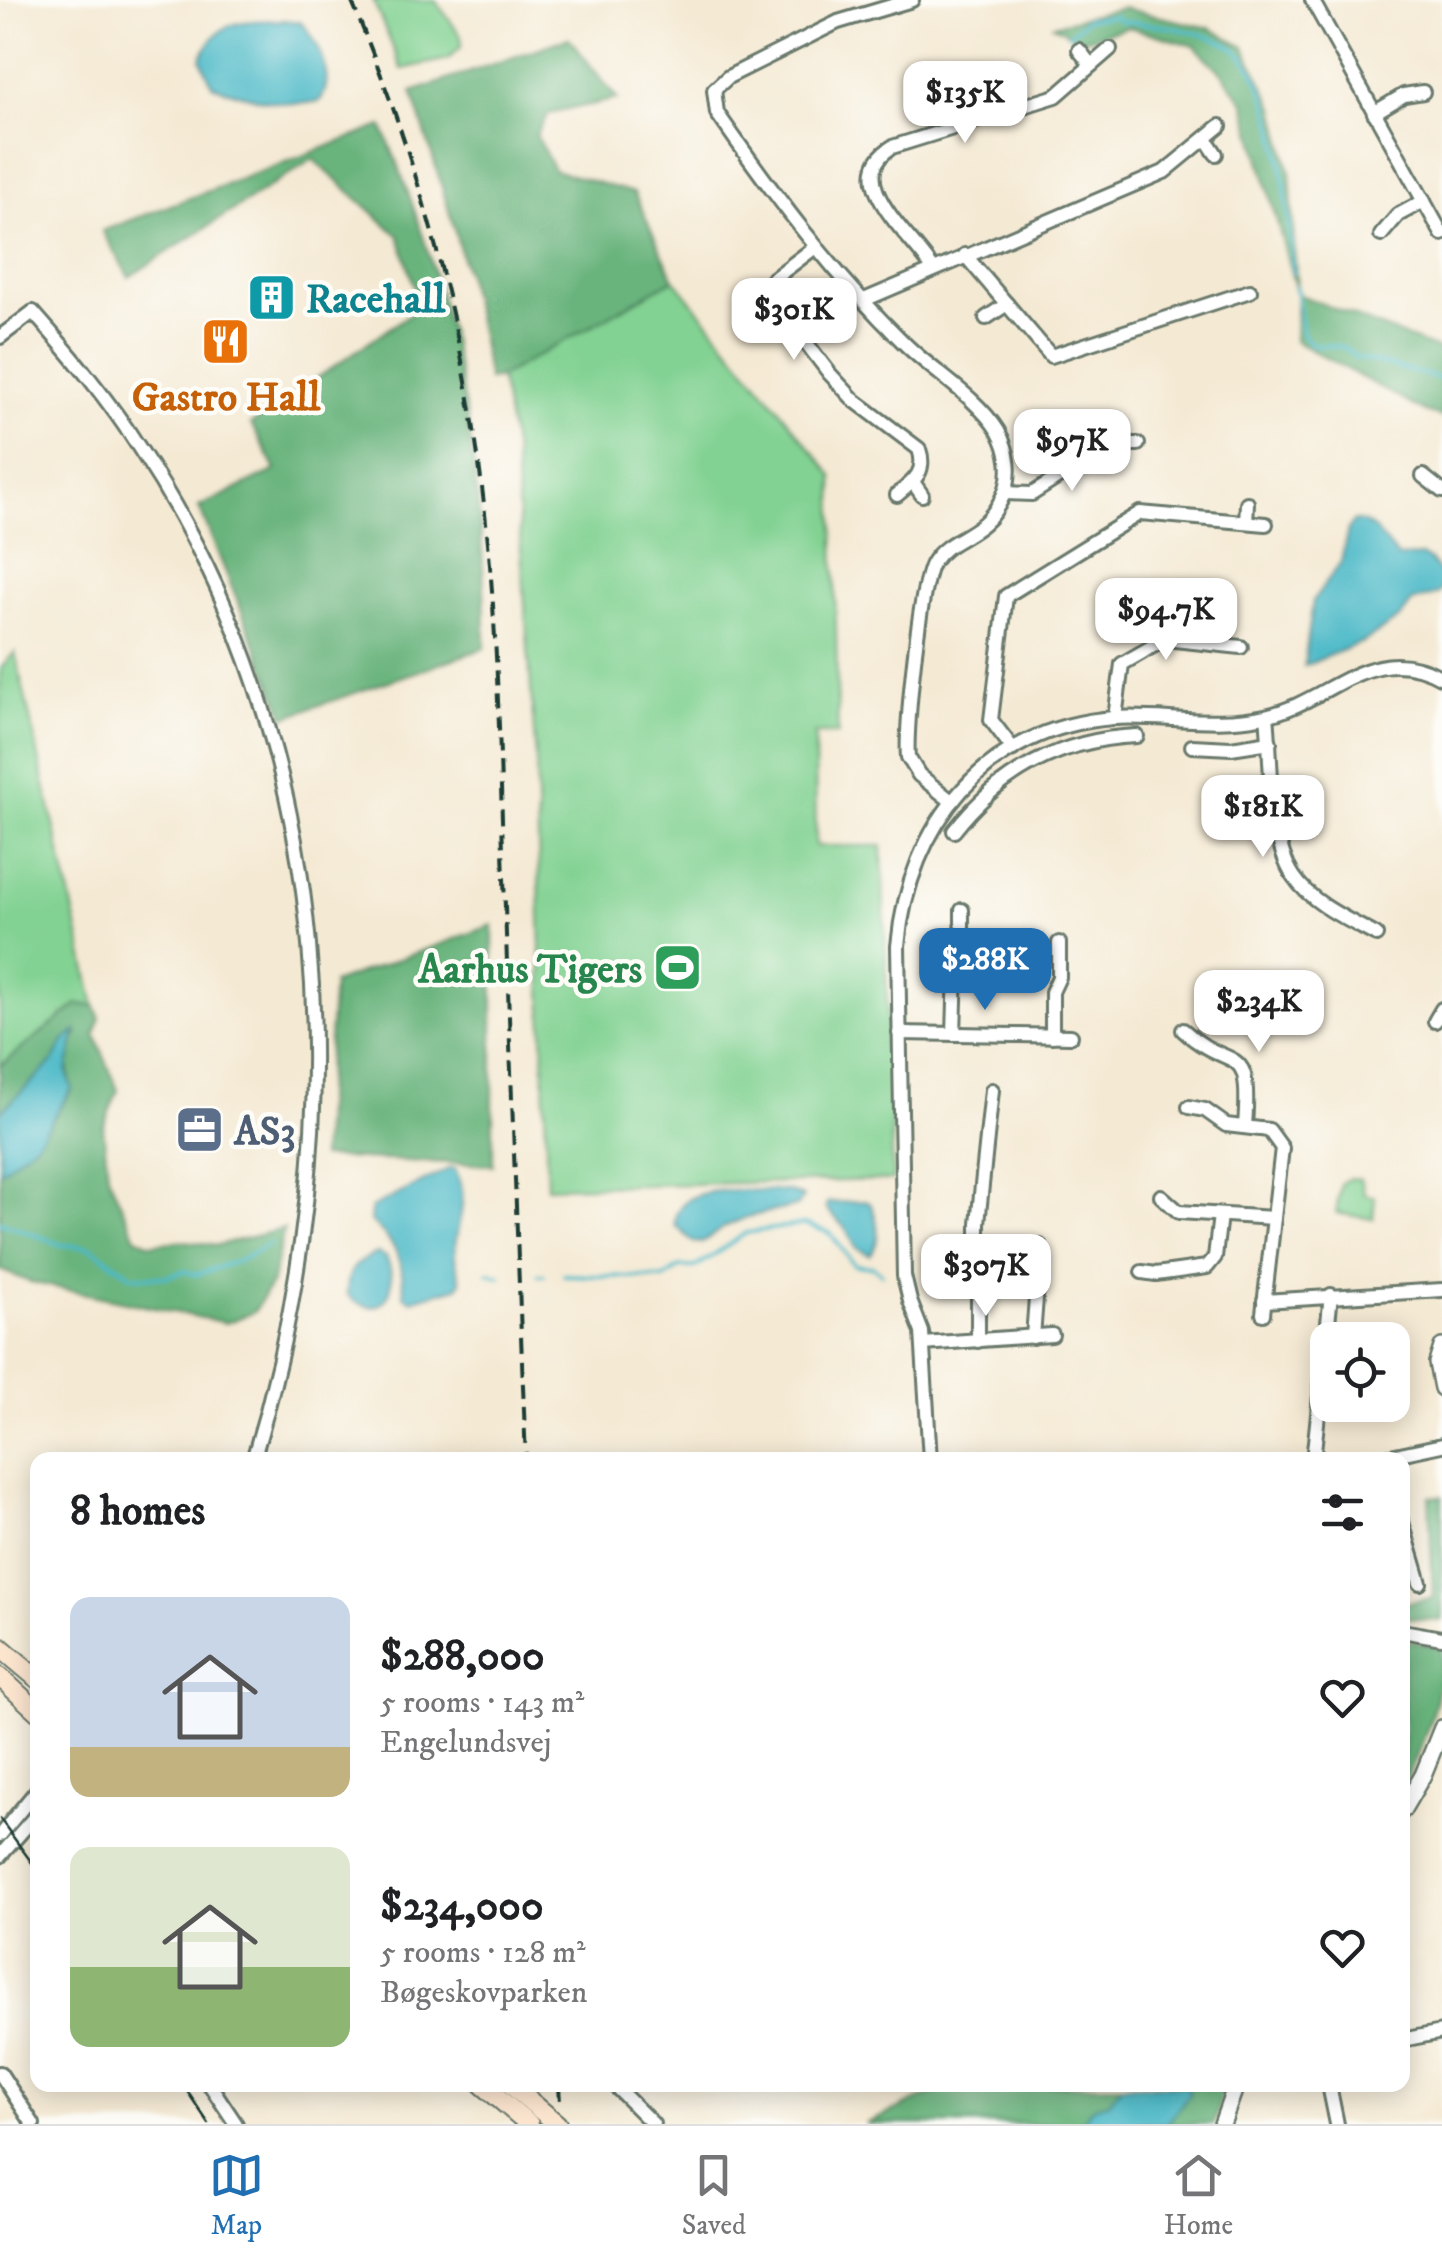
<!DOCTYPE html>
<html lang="en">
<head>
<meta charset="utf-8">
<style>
  body { margin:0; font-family:"IM FELL DW Pica",serif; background:#f2f2f2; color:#202124; height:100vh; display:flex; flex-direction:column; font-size:38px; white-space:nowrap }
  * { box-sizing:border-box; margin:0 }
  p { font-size:32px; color:#757577 }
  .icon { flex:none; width:55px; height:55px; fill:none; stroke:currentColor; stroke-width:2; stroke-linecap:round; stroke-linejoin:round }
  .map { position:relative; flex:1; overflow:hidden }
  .drawer { position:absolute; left:30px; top:1452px; width:1380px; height:640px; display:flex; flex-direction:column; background:#fff; border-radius:20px; box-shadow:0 5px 25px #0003 }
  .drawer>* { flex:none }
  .controls { position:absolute; left:1310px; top:1322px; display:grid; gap:20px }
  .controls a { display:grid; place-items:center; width:100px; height:100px; border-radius:20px; background:#fff; box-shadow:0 5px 25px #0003; font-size:50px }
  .price { position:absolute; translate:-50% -85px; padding:0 22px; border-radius:20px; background:#fff; color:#222; font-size:32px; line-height:65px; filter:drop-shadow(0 2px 5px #0008) }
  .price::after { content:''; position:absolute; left:50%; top:60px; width:30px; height:22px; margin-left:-15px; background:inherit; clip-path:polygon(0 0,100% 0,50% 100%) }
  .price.selected { background:#1f6fb2; color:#fff }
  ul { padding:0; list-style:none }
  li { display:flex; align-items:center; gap:30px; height:250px; padding:0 40px }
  li span { display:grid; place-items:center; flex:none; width:280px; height:200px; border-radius:20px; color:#555 }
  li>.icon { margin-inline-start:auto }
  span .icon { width:120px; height:120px; fill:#fffc; stroke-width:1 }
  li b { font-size:42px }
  h2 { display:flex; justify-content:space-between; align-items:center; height:120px; padding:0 40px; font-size:42px }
  .menu { display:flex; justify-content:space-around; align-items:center; height:140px; border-top:2px solid #e0e0e0; background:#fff; font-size:28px; color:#757577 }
  .menu a { display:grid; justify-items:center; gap:5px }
  .menu .selected { color:#1f6fb2 }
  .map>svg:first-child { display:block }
</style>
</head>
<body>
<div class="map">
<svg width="1442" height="2124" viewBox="0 0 1442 2124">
  <rect width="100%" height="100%" fill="#fdfcf7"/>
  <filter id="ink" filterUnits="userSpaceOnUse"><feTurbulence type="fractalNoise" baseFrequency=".01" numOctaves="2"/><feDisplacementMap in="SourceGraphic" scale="20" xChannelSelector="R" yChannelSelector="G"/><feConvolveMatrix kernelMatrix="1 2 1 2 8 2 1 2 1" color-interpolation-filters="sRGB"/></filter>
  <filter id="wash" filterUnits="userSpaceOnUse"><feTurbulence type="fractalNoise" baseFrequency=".0048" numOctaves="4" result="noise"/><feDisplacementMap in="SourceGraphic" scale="40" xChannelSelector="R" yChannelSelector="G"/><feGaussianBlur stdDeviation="2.25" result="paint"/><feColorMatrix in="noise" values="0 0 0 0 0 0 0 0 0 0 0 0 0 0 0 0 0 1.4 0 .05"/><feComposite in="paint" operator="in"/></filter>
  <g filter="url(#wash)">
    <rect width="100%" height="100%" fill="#f4e9d3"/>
    <g fill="#82d293" stroke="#508864" stroke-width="2.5">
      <polygon points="373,0 435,0 461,36 462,46 448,59 402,69"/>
      <polygon points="674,279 833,476 838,734 815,734 816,846 882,846 893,1180 547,1187 536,760 514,451 500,377"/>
      <polygon points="15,652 95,1006 78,1004 0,1066 0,669"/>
      <polygon points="1350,1178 1360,1179 1364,1194 1375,1197 1373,1219 1336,1213 1341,1183"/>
    </g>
    <g fill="#69b47d" stroke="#447858" stroke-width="2.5">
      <polygon points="1122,8 1209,28 1244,47 1275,108 1290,172 1297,294 1442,351 1442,417 1425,412 1295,341 1297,294 1244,102 1222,73 1195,46 1129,27 1080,40 1053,25"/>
      <path d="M 569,38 L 617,99 L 548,114 L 536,135 L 554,170 L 634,193 L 674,279 L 500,377 L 488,380 C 472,281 443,187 412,92 Z"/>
      <path d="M 382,126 C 452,290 486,469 485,648 L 285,717 L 199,507 L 276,470 L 251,424 L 414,311 L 416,292 L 399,236 L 313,159 L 129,277 L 102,231 Z"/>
      <polygon points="493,925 493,1165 321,1157 333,983"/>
      <path d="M 78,1004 L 95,1006 L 100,1019 L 95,1034 L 118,1090 L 103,1127 L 108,1175 L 136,1238 L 151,1244 L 183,1241 L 218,1245 L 284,1229 L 272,1282 L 254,1312 L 226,1323 L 30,1282 L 0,1270 L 0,1172 L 38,1141 L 72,1090 C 67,1071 66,1052 77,1035 L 65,1040 L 52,1063 L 0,1112 L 0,1066 Z"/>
      <polygon points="1442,1496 1442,1621 1403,1618 1403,1603 1433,1598 1429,1497"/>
      <path d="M 1403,1639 L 1442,1648 C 1442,1700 1424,1741 1403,1788 Z"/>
      <polygon points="951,2085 1225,2085 1214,2124 866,2124"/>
    </g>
    <g fill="#4cb9c7" stroke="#367b7e" stroke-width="2.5">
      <path d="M 283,20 L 300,22 C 319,39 337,80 319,102 C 282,107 246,98 212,85 L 201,59 C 217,18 244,21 283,20 Z"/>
      <path d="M 1354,521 C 1378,522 1382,543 1398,557 L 1422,556 L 1431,561 L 1442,575 L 1442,589 L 1438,594 L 1412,602 L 1400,618 L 1365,641 L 1304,666 L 1313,601 L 1341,562 L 1348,529 Z"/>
      <polygon points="76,1031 67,1072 72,1089 38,1141 0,1172 0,1112 52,1063 65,1040"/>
      <path d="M 450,1168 L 455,1169 C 473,1204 453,1224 455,1257 C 456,1265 459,1274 461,1281 L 458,1287 L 411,1300 L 404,1296 C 402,1258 399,1247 370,1221 L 371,1208 Z"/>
      <path d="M 788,1191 L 803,1197 L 798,1206 L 747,1217 L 724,1227 L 702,1243 L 693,1242 L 675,1225 C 673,1178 756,1192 788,1191 Z"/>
      <path d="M 865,1201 L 870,1203 C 878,1218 882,1241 870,1255 L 856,1248 L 846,1229 L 826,1208 L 827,1203 Z"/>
      <path d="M 377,1253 L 386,1257 C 404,1296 375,1324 347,1294 C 347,1269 355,1263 377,1253 Z"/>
      <polygon points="1122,2085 1186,2085 1189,2094 1167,2124 1081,2124 1092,2107 1109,2102"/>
    </g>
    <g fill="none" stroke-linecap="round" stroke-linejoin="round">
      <g stroke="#4cb9c7" stroke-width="4">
        <path d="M 1069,35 L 1087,19 L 1115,16 L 1120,21 C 1153,24 1206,30 1233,48 C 1282,82 1288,219 1293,273"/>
        <path d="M 1296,285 L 1302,334 L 1313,345 C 1330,347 1343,342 1354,357 L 1442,379"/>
        <polyline points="0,1222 62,1245 90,1247 132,1276 165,1277 184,1271 196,1275 243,1259 270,1244"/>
        <polyline points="488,1273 500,1276"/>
        <polyline points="538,1275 544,1275"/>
        <polyline points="564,1275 664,1278 680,1267 696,1267 746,1233 805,1224 830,1233 854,1265 873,1267 882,1274"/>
      </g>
    </g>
  </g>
  <g filter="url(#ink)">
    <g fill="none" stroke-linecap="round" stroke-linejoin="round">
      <defs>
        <g id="minor">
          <path d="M 912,0 L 838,22 L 728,77 L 714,90 L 717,113 C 774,195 832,273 904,343 C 933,372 976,396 998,431 C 1009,450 1013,475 1003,496 C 984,539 951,534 933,562 C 920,582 905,730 908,757 L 919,775 L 950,800"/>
          <polyline points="1312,0 1442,234"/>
          <polyline points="1079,50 1091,65"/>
          <polyline points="1374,113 1404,95 1423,92"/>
          <polyline points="1206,139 1216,154"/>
          <polyline points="1381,235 1398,215 1424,201"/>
          <path d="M 814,248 L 772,280 L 769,294 L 830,374 L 854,400 L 919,449 C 927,472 914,481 897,495"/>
          <polyline points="965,255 1051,356 1250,291"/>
          <path d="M 933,269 C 912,235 840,180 892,147 L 1056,96 L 1110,49"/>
          <polyline points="864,300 1164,172 1220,126"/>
          <polyline points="986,318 1007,304"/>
          <path d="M 0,337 L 33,312 C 71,355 109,400 140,449 C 337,746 355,1125 253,1460"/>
          <polyline points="1423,476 1442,491"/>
          <polyline points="913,482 922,495"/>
          <polyline points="1005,493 1032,494 1110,444 1138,444"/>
          <polyline points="1246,522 1247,503"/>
          <path d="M 1267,716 C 1272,761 1268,839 1294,877 C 1312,904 1349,920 1376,935"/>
          <polyline points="1115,718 1122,664 1165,639 1241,647"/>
          <polyline points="1192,746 1231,748 1270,742"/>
          <polyline points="1013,749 991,720 1006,596 1140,513 1266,524"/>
          <path d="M 954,831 C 1000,772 1062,739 1137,736"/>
          <polyline points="1435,1021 1442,1009"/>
          <path d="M 1183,1030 C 1232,1075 1252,1037 1245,1126"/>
          <polyline points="899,1033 1071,1036"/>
          <polyline points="954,1034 956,969 962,956 962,910"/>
          <polyline points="1052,1036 1052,992 1059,977 1059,943"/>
          <polyline points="1189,1107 1205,1110 1226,1125 1269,1130 1282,1148 1263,1314"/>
          <polyline points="1161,1196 1179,1212 1274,1218"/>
          <polyline points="1142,1272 1156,1274 1207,1267 1215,1257 1220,1215"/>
          <polyline points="1264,1301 1442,1290"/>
          <polyline points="1033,1337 1040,1246"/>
          <polyline points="978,1341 978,1223 992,1090"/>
          <polyline points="923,1344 1052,1335"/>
          <path d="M 930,1460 L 922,1332 L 910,1301 L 904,1276 L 898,946 C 909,824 986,728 1113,718 C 1163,715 1215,727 1265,716 C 1330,702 1371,638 1442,678"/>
          <polyline points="1313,1460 1331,1295"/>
          <polyline points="1372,1460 1442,1445"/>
          <polyline points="1402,1522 1420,1583"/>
          <polyline points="1402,1631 1442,1638"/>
          <polyline points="0,1835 38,1789"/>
          <polyline points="0,1856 38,1813"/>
          <polyline points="1402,2040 1442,2032"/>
          <polyline points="0,2073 33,2124"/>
          <polyline points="210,2085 236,2124"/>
          <polyline points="614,2085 653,2124"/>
          <polyline points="1329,2085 1337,2124"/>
        </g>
        <g id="tertiary">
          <polyline points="1442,1347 1437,1363 1442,1388"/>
          <polyline points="1402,1811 1423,1775 1442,1728"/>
          <polyline points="1222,2124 1236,2085"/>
        </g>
        <g id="secondary">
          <polyline points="0,1647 38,1679"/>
          <polyline points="0,1677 38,1712"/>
          <polyline points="483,2085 529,2124"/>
          <polyline points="511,2085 557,2124"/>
        </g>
      </defs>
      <use href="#minor" stroke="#6a796c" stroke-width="18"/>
      <use href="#tertiary" stroke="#6a796c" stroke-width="20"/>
      <use href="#secondary" stroke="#6a796c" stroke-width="22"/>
      <use href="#minor" stroke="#fff" stroke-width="12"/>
      <use href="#tertiary" stroke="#fff" stroke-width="15"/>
      <use href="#secondary" stroke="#fce5cf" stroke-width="18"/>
      <g stroke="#1f3d34" stroke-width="2.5">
        <polyline points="0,1819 38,1871"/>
        <polyline points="183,2085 209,2124"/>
      </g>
      <g stroke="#1f3d34" stroke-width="4" stroke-dasharray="15 8" stroke-linecap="butt">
        <path d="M 351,0 C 415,151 459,309 480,472 C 498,606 499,743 504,879 C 511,1073 518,1266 526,1460"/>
        <polyline points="559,2085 560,2103"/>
      </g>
    </g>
  </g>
  <defs>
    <symbol id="building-square" viewBox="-11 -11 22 22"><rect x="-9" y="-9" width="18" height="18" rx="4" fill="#0f9aa8" stroke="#fdfcf7"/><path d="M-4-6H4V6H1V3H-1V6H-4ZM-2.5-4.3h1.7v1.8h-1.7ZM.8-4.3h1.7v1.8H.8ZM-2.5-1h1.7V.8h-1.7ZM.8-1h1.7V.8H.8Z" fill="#fff"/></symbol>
    <symbol id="restaurant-square" viewBox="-11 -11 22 22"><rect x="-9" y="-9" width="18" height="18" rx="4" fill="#e8710a" stroke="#fdfcf7"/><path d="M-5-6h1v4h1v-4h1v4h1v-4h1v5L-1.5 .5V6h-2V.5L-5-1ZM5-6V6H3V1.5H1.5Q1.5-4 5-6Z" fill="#fff"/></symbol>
    <symbol id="stadium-square" viewBox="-11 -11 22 22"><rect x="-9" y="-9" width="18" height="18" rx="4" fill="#2e9e5b" stroke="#fdfcf7"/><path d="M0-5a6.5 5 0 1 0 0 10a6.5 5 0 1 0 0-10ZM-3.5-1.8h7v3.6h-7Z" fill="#fff"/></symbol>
    <symbol id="office-square" viewBox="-11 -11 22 22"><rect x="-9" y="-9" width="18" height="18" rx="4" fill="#5c6f8a" stroke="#fdfcf7"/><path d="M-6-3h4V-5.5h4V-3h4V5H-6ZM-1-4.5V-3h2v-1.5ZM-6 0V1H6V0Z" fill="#fff"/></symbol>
  </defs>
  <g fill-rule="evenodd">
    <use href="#building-square" x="244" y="270" width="55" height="55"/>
    <use href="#restaurant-square" x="198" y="314" width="55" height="55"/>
    <use href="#stadium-square" x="650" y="940" width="55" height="55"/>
    <use href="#office-square" x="172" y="1102" width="55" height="55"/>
  </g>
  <g text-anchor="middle" stroke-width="9" stroke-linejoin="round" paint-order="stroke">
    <g font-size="40" font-weight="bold" fill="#0d838f" stroke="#fdfcf7" text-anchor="start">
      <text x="306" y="312">Racehall</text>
    </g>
    <g font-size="40" font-weight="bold" fill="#c56008" stroke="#fdfcf7">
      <text x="226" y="410">Gastro Hall</text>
    </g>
    <g font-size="40" font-weight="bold" fill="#27864d" stroke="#fdfcf7" text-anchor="end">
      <text x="642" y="982">Aarhus Tigers</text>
    </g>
    <g font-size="40" font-weight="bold" fill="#4e5e75" stroke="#fdfcf7" text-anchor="start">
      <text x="234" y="1144">AS3</text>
    </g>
  </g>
</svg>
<div class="controls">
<a><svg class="icon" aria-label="locate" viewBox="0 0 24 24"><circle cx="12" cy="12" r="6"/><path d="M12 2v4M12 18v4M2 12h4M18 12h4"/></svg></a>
</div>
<b class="price" style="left:965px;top:146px">$135K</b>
<b class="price" style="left:794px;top:363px">$301K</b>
<b class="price" style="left:1072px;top:494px">$97K</b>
<b class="price" style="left:1166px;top:663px">$94.7K</b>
<b class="price" style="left:1263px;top:860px">$181K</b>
<b class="price selected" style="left:985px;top:1013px">$288K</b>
<b class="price" style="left:1259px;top:1055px">$234K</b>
<b class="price" style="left:986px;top:1319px">$307K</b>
<section class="drawer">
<h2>8 homes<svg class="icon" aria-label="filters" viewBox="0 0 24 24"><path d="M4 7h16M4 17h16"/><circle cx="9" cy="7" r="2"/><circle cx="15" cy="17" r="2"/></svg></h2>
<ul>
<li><span style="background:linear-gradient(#c9d6e8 75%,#c2b280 0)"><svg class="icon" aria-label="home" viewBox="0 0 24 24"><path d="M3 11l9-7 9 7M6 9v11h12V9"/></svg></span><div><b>$288,000</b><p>5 rooms · 143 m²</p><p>Engelundsvej</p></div><svg class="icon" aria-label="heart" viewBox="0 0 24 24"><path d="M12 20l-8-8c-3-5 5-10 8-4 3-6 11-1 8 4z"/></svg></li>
<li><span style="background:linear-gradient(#dfe7d0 60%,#8fb573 0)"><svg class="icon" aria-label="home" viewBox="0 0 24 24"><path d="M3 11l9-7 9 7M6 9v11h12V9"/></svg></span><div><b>$234,000</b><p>5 rooms · 128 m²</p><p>Bøgeskovparken</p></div><svg class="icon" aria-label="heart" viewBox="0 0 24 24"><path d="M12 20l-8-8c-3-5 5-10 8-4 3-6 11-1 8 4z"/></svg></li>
</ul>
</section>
</div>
<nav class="menu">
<a class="selected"><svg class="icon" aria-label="map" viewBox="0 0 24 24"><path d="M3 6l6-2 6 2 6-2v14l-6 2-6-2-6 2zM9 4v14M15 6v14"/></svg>Map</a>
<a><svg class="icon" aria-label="saved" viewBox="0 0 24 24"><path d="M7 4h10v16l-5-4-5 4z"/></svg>Saved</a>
<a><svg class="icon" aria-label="home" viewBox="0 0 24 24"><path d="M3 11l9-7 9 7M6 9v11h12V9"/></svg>Home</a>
</nav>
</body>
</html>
